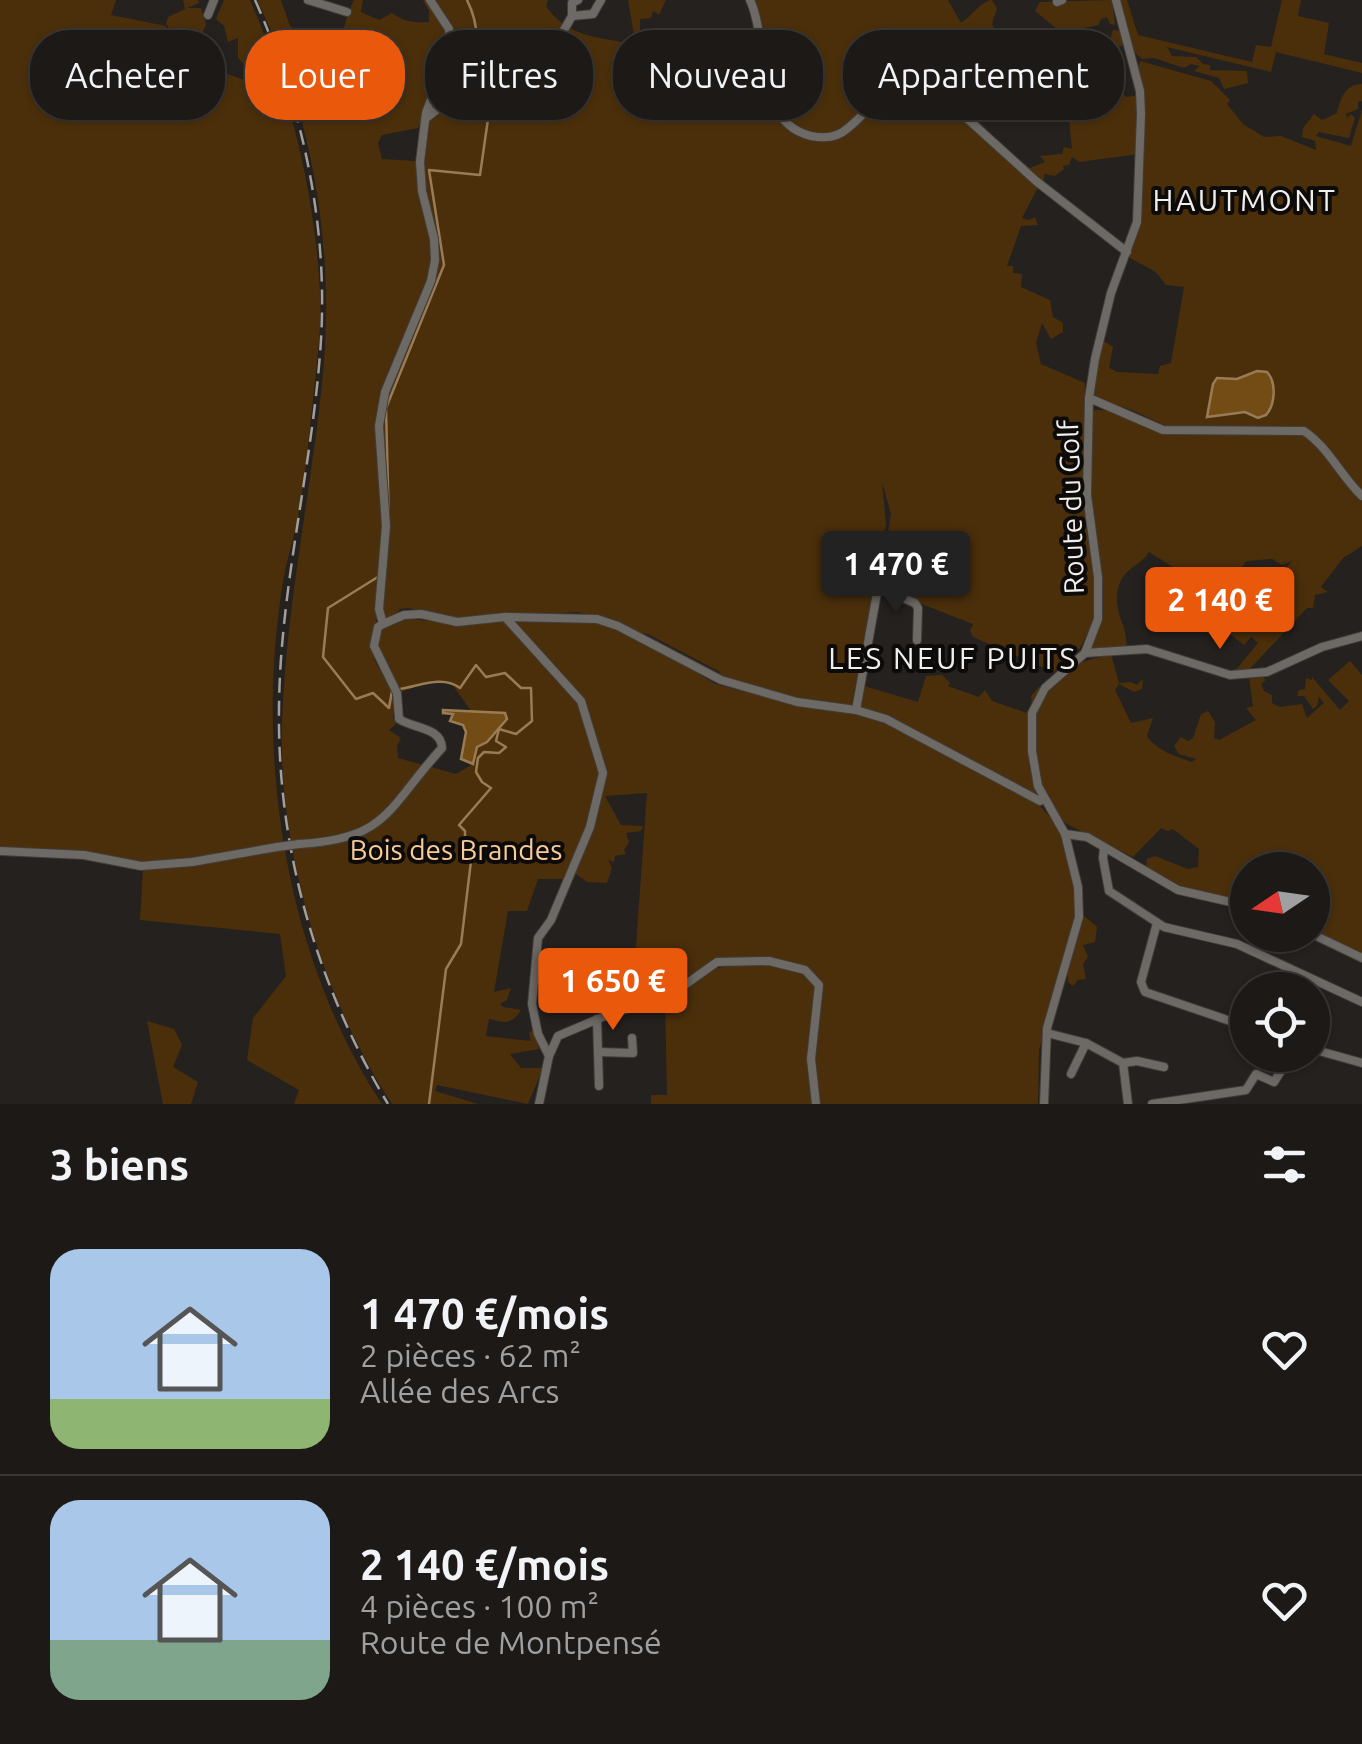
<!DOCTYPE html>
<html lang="fr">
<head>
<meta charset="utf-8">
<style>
  body { margin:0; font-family:Ubuntu,sans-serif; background:#292623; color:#f1f3f6; height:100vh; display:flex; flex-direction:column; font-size:38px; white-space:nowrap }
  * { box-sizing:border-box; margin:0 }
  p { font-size:32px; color:#a0a0a1 }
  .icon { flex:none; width:55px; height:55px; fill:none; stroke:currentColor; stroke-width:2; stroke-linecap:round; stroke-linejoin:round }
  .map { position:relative; height:1104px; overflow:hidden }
  .sheet { display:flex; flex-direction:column; background:#1c1916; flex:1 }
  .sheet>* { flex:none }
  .guide { position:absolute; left:30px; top:30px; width:1302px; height:90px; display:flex; gap:20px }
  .needle { width:65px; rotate:257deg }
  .fabs { position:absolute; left:1230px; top:852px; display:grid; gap:20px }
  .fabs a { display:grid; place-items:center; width:100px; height:100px; border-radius:50%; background:#1c1916; box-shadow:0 2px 8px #0004,0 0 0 2px #3a3835; font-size:50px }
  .price { position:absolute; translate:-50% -85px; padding:0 22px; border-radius:10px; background:#ea580c; color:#fff; font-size:32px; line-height:65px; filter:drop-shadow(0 2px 5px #0008) }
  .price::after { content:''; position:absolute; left:50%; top:60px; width:30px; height:22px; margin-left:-15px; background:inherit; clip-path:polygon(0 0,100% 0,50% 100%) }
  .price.selected { background:#222; color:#fff }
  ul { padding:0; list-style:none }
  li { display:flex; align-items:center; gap:30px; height:250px; padding:0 50px }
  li+li { border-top:2px solid #3a3835 }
  li span { display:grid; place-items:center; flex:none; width:280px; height:200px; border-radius:30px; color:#555 }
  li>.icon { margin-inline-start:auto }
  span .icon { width:120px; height:120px; fill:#fffc; stroke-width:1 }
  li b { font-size:42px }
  h2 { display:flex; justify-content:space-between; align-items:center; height:120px; padding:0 50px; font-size:42px }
  .pill { padding:0 35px; border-radius:40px; background:#1c1916; box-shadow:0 2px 8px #0004,0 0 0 2px #3a3835; font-size:35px; line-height:90px }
  .pill.selected { background:#ea580c; color:#fff }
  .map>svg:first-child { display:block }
</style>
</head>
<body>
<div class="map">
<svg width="1362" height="1104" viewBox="0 0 1362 1104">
  <rect width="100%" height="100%" fill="#25211e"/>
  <g fill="#4b2f0b" fill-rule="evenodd">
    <path d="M 0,0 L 116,0 L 111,15 L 166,26 L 171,36 L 183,42 L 182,33 L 172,32 L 166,24 L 168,17 L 185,9 L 183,0 L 198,0 L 199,3 L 187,8 L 201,8 L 206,24 L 193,61 L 255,84 L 255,77 L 238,58 L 238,38 L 228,42 L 224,26 L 216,19 L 224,0 L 250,0 C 290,92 315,193 320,293 C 322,326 317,359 314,392 C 309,432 306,472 299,512 C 296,532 289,551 285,571 C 253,746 283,954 382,1104 L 294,1104 L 299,1090 L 247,1060 L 253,1018 L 286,976 L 280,934 L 140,920 L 143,870 L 131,864 L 0,849 Z"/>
    <path d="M 257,0 L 281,0 L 290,26 L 299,31 L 303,69 L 324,73 L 314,75 L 307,81 L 310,87 L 307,93 L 316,103 C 339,74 338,33 354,0 L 363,0 L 361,12 L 379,20 L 392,13 C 404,22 415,23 429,22 L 429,11 L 423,0 L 548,0 L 546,6 C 567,37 597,37 633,44 L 634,35 L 628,0 L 666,0 L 659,15 L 653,11 L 651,18 L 640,19 L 640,50 L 650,49 L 650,54 L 728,49 L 730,35 L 736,38 L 734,49 L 751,48 L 749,35 L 754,38 L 769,98 L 762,49 L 766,39 L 759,34 L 750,0 L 948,0 L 961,23 C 971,17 981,1 992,0 L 997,8 L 992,24 L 1000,40 L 1018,41 L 1021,47 L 1017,50 L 1019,55 L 1009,59 L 1012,64 L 1033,52 L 1059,44 L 1057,29 L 1035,11 L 1040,2 L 1112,0 L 1115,25 L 1110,24 L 1107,17 L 1101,19 L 1098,25 L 1080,29 L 1080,36 L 1074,44 L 1082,49 L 1110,40 L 1113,30 L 1121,31 L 1124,41 L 1122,46 L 1075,54 L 1071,58 L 1072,66 L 1083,69 L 1086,75 L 1057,87 L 1035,77 C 1022,100 991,108 965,107 L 986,129 C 940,116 908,57 863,109 L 867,118 C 876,101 893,91 912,91 L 969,124 L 1038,187 L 1022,218 L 1029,220 L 1035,217 L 1038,225 L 1021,226 L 1007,266 L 1013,266 L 1013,273 L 1022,274 L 1021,287 L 1050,300 L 1053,317 L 1063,323 L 1063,332 L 1051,339 L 1042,323 L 1036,343 L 1041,364 L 1085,383 L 1083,483 L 1095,587 L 1094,620 L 1080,648 L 1054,672 L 973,637 L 970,631 L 973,624 L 883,589 L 880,580 L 891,514 L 882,482 L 886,525 L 851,708 L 797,702 L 718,676 L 720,672 L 648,634 L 630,632 L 715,684 L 801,707 L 853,712 L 910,728 L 860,706 L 861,685 L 918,702 L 926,676 L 942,675 L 950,683 L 948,686 L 979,697 L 985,690 L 992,701 L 1033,715 L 1031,696 L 1039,687 L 1048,688 L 1082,662 L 1111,654 L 1119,683 L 1130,682 L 1137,685 L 1143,679 L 1142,689 L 1134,692 L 1119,684 L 1115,690 L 1131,723 L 1153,718 L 1147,736 C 1157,751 1175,756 1192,762 L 1196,759 L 1179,754 L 1174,746 L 1181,737 L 1188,741 L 1193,738 L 1201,714 L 1208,711 L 1215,722 L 1214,738 L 1219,740 L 1256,720 L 1246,708 L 1253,706 L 1249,677 L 1264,676 L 1265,681 L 1261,684 L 1264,691 L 1272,695 L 1272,703 L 1280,707 L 1302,704 L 1307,718 L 1324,703 L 1319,697 L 1317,706 L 1313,709 L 1304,696 L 1297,696 L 1299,690 L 1305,689 L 1306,678 L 1312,680 L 1312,677 L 1340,710 L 1349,701 L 1328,680 L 1350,661 L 1362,675 L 1362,954 L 1313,931 L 1312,870 L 1248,870 L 1247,903 L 1178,886 L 1146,868 L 1147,859 L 1155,856 L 1188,869 L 1198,867 L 1199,849 L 1173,829 L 1168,831 L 1161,828 L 1133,857 L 1067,824 L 1036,797 L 1035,802 C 1068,828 1075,877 1076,917 L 1039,1050 L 1038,1104 L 818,1104 L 814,1065 L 823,986 C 810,955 742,959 713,959 C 702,982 659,998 636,1003 L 632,1001 L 647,793 L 605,796 L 621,825 L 643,826 L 641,831 L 626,833 L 629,842 L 624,850 L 626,854 L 615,856 L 614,862 L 608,860 L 612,868 L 607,883 L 587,882 L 573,872 L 563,879 L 538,879 L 527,911 L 508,911 L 494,992 L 511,988 L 507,1000 L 500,1004 L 503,1007 L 521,1010 C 511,1025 506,1023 489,1019 L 486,1036 L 531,1041 L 529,1033 L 533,1030 L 539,1049 L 510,1054 L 521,1068 L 543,1068 L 528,1104 L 437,1085 L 435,1091 L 478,1104 L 392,1104 C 323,999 278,849 282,723 C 286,609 310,497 322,384 C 336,254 314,118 257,0 ZM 422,120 L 418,173 L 416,161 L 382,159 L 378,143 L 382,135 L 418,128 ZM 376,608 L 386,618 L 394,616 L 400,609 L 408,608 L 458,619 L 578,612 L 600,619 L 578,617 L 448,623 L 401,618 L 385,625 L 376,640 L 385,668 L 379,668 C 363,642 380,634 376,608 ZM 433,680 L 452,684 L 471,711 L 504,713 L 474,752 L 473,764 L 456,774 L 398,758 L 397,746 L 401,738 L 389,730 L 396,724 L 393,717 L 394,695 Z"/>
    <polygon points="1120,0 1127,0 1138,35 1252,62 1256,45 1271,47 1282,0 1301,0 1298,16 1329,23 1324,54 1362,63 1362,73 1276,52 1271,72 1167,47 1172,56 1196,57 1203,64 1210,65 1210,70 1247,71 1248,83 1224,89 1219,78 1194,71 1200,66 1191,64 1184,68 1154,58 1142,59 1134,52"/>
    <path d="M 1140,61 L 1211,81 L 1230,100 L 1227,104 L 1243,124 L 1264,137 L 1281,136 L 1316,150 L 1315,141 L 1302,137 L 1303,128 L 1314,114 L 1322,120 L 1337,113 C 1340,99 1346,83 1362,84 L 1362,101 L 1358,102 L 1358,109 L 1346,114 L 1347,118 L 1351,114 L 1355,118 L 1349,138 L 1319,132 L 1316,136 L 1351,146 L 1362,110 L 1362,546 L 1343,558 L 1321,587 L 1328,592 L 1315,595 L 1313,608 L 1307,608 L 1247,672 L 1235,671 L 1258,643 L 1251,637 L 1244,645 L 1231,635 L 1292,561 L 1282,565 L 1272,559 L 1247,561 L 1216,594 L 1194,580 L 1190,584 L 1181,579 L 1176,569 L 1149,552 C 1143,563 1127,568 1121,580 C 1108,610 1130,625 1126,649 L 1085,653 L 1098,618 L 1098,577 L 1087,495 L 1091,411 C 1116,405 1138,430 1163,430 L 1166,426 L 1132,410 L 1095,399 L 1093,394 L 1100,339 L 1113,347 L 1109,368 L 1117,372 L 1158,374 L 1160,366 L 1171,363 L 1184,287 L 1166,285 L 1156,272 L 1126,256 L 1137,222 L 1139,154 L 1079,162 L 1072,157 L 1069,165 L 1063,166 L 1064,169 L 1055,176 L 1045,174 L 1043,181 L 1021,166 L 1021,161 L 1030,168 L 1045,162 L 1040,156 L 1062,154 L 1064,147 L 1072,149 L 1068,110 L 1096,104 L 1095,93 L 1101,87 L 1106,87 L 1106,93 L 1121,89 L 1126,97 L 1140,95 L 1136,72 Z"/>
    <polygon points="1084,916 1097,927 1095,942 1083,945 1088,957 1083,964 1086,979 1078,980 1073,986 1068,982 1068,969 1081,918"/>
    <polygon points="758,963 804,972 815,985 814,1104 651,1104 651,1095 667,1095 665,1002 716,968"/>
    <polygon points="147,1021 174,1029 182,1045 173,1067 198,1082 191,1104 163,1104"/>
  </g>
  <g fill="#734b14" stroke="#997c55" stroke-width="2.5">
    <path d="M 1257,371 L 1267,372 C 1277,383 1275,405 1266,415 L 1258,418 L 1245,412 L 1207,417 L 1213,384 L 1217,378 L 1237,379 Z"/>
    <polygon points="443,710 505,713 507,719 487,742 477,747 473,764 461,759 466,732 463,725 450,721 453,714 443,713"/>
  </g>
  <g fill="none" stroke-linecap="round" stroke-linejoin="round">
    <g stroke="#997c55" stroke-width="2.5">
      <path d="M 460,97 L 455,96 C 474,60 486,39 467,0"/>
      <polyline points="389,526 386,408 444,265 429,170 480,175 490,105 487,104"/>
      <polyline points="381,575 328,608 323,657 356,699 373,693 389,708 392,691"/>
      <path d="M 400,689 C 420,686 442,675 460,688 L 476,665 L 486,677 L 505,673 L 521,688 L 531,688 L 532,721 L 516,734 L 499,729 L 496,741 L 506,747 L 499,753 L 484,752 L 478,758 L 476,772 L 482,782 L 491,788 L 459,825 L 465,831 L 465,851 L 471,861 L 461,944 L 446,969 L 429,1104"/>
    </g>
    <defs>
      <g id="minor">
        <polyline points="308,0 347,12"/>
        <polyline points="578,0 572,3 572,16 593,14 601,0"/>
        <path d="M 750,0 C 769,41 754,123 811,136 C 825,139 837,138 848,128 C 871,109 880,90 912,87 L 961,113 L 1036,181 L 1127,252"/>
        <polyline points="1057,2 1062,0"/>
        <polyline points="208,15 214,0"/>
        <path d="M 426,118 L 450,100 C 466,100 491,105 506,99 C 527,91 561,36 572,16"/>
        <path d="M 1089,398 L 1163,430 L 1304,431 C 1329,448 1340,475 1362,496"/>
        <polyline points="878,588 915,603 918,608 917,640"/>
        <polyline points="505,617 581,701 603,773 590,827 551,920 538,938 532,1004 538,1034 549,1056 539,1104"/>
        <polyline points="383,624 404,615 421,614 457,622 505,617 597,619 618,626 721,680 797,702 856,710 886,719 1040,801 1044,799"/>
        <polyline points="1085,653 1147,649 1230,675 1267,672 1322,647 1362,636"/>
        <polyline points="856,710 880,576"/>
        <polyline points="1065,834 1087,837 1178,890 1248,906"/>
        <path d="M 299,844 C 389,839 387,808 442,748 C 441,727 414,729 399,719 L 397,693 L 374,646 L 378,627 L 383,624 L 379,609 L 386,526 L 379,426 L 385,392 L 431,281 L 435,260 L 434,239 L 422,191 L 420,162 L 426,113 L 450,49 L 449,29 L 430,0"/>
        <polyline points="1104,848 1103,858 1109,891 1164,927 1237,944 1362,1002"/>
        <polyline points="0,851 84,855 141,866 192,862 277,847"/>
        <polyline points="1157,923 1141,982 1145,992 1248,1027"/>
        <polyline points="1312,934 1362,958"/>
        <polyline points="597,1019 599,1086"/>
        <polyline points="1047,1033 1086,1043 1123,1063 1128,1104"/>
        <polyline points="1312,1049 1362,1063"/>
        <polyline points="598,1052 633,1053 632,1038"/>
        <polyline points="549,1056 558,1036 612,1013 665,999 717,962 769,961 805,970 819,985 811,1059 816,1104"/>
        <polyline points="1123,1063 1137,1061 1164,1067"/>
        <polyline points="1071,1074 1086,1043"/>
        <polyline points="1044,1104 1047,1028 1079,917 1078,887 1065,834 1038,786 1032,751 1032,713 1045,688 1085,653 1098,619 1098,577 1087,495 1089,398 1095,359 1111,293 1137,222 1141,114 1140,91 1116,0"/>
        <polyline points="1152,1104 1246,1090 1256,1074 1274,1082 1291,1055"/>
      </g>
    </defs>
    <use href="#minor" stroke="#403d3a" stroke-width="10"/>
    <use href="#minor" stroke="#6d6965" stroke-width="8"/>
    <path stroke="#a29f9c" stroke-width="2.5" stroke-dasharray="15 8" stroke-linecap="butt" d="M 255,0 C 304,110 330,233 320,354 C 311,472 280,589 279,708 C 277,848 316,984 388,1104"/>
    <defs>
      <polyline id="minor-bridge" points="277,847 299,844"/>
    </defs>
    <use href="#minor-bridge" stroke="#403d3a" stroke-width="10" stroke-linecap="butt"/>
    <use href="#minor-bridge" stroke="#6d6965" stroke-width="8"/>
  </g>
  <g text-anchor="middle" stroke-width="8" stroke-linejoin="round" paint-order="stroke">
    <g font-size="28" fill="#f1eeec" stroke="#0d0b0a">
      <text transform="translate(1071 507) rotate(-92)" y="10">Route du Golf</text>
    </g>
    <g font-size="28" fill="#f8cb98" stroke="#0d0b0a">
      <text x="456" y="860">Bois des Brandes</text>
    </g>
    <g font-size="30" letter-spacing="2.5" fill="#f1eeec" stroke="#0d0b0a">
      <text x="1245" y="211">HAUTMONT</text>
      <text x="953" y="669">LES NEUF PUITS</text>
    </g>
  </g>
</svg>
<div class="fabs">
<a><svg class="needle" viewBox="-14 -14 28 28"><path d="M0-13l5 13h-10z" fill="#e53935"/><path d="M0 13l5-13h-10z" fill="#a0a0a1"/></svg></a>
<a><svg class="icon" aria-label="locate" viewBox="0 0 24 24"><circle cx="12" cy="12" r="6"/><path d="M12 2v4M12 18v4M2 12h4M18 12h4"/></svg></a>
</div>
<b class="price selected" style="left:896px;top:616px">1 470 €</b>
<b class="price" style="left:1220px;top:652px">2 140 €</b>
<b class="price" style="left:613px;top:1033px">1 650 €</b>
<div class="guide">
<a class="pill">Acheter</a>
<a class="pill selected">Louer</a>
<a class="pill">Filtres</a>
<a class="pill">Nouveau</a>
<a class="pill">Appartement</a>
</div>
</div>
<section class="sheet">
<h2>3 biens<svg class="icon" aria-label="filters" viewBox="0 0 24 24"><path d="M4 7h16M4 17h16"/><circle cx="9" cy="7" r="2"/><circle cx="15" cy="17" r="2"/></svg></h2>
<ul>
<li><span style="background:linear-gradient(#a9c7e8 75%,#8fb573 0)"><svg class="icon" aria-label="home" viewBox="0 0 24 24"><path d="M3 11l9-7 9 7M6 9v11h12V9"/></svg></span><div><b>1 470 €/mois</b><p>2 pièces · 62 m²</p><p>Allée des Arcs</p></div><svg class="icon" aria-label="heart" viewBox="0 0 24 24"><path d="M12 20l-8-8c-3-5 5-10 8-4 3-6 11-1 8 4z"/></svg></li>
<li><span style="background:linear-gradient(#a9c7e8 70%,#7fa58c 0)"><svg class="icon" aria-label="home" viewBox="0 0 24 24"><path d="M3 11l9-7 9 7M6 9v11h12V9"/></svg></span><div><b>2 140 €/mois</b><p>4 pièces · 100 m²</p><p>Route de Montpensé</p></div><svg class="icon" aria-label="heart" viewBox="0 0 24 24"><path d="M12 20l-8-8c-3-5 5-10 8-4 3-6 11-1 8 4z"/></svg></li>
</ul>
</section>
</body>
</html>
